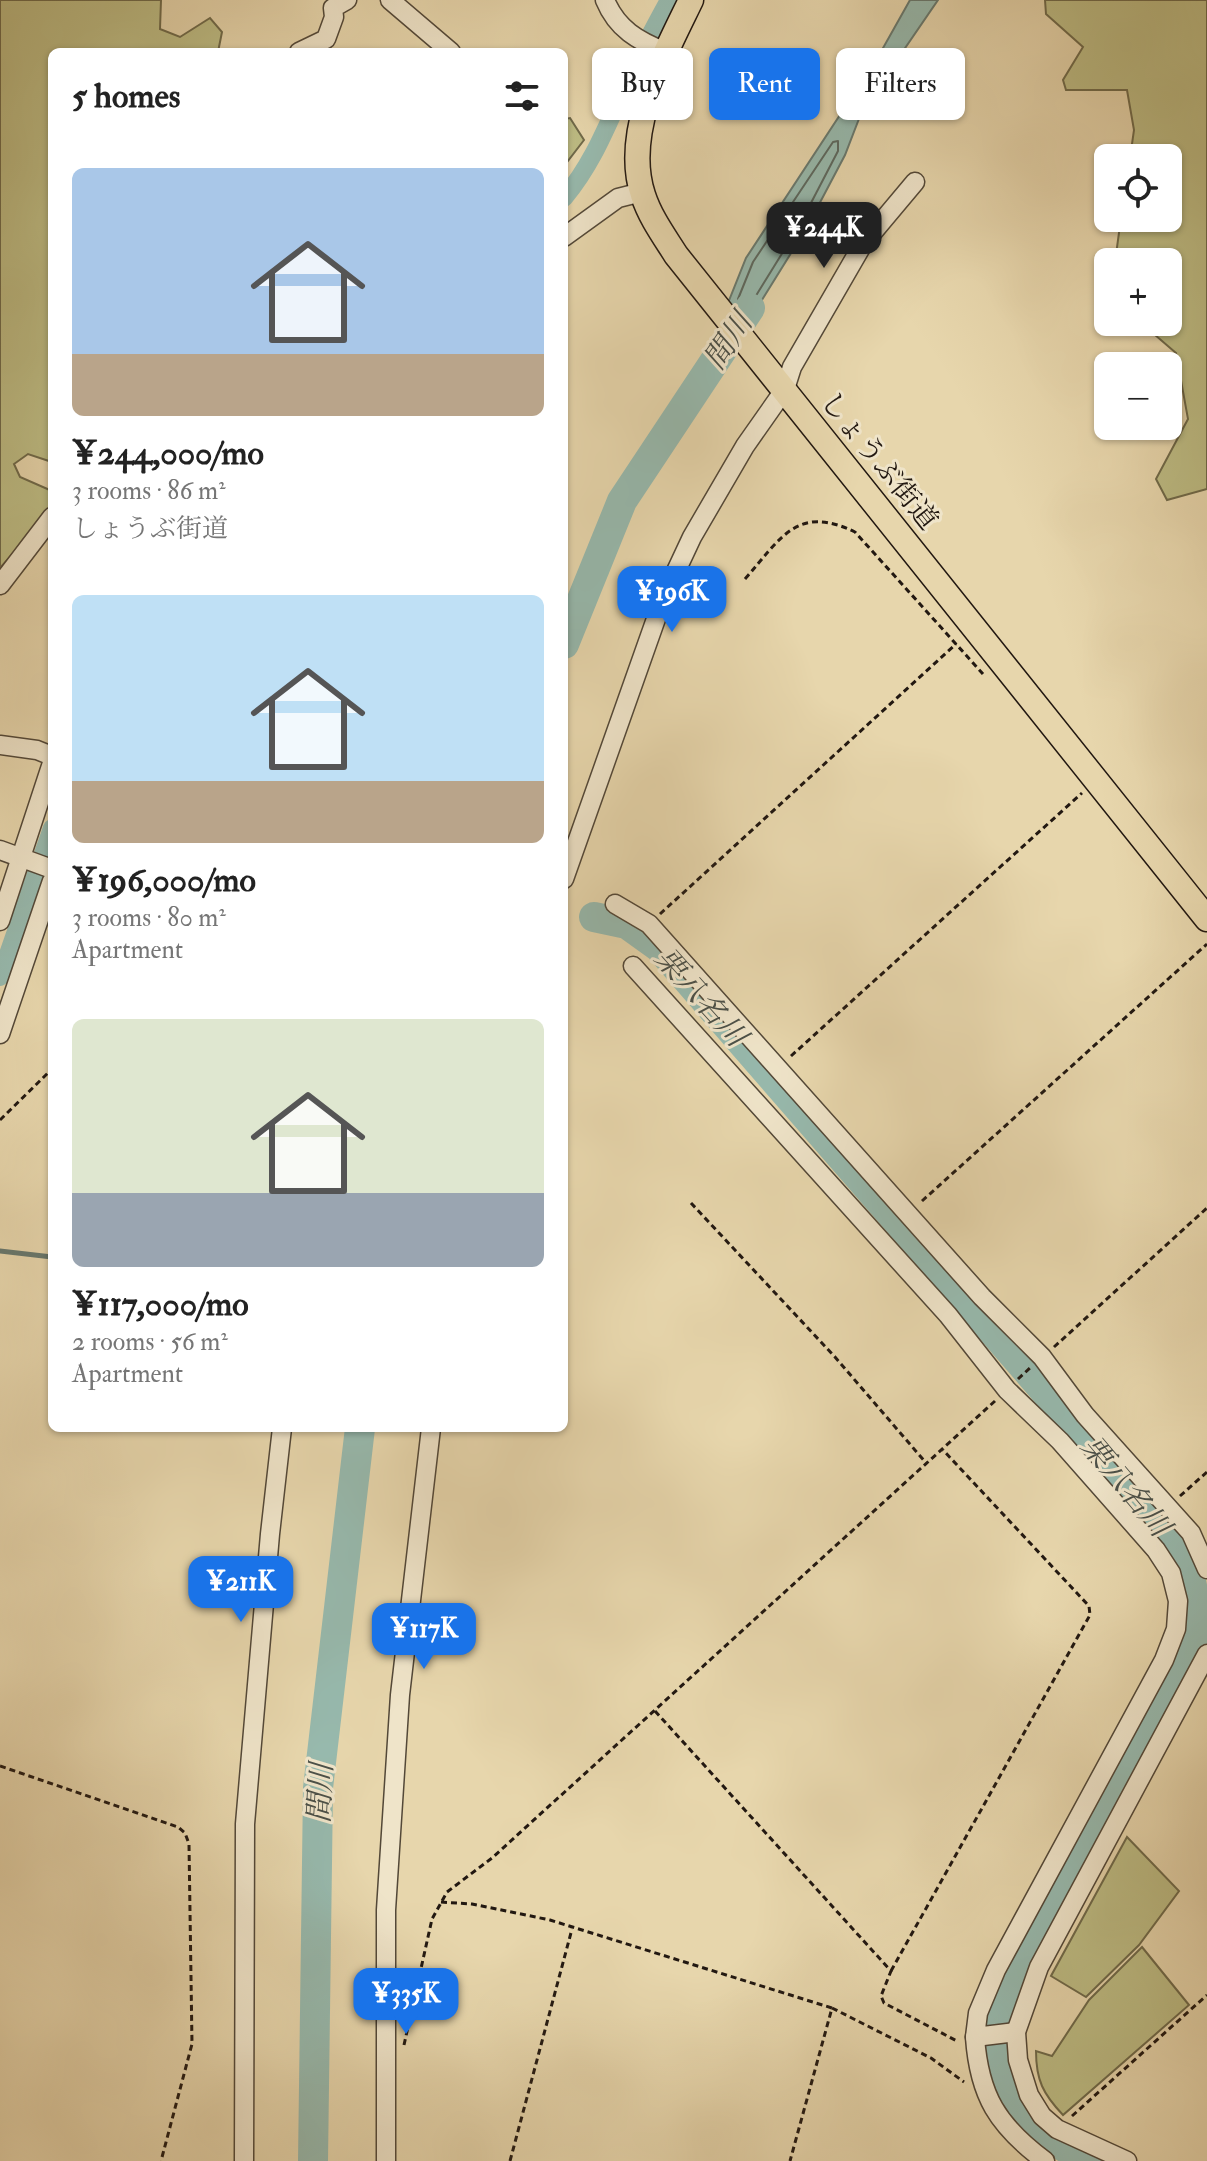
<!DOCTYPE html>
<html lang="en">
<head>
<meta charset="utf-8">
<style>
  body { margin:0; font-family:"IM FELL Double Pica","Noto Serif JP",serif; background:#f6f6f6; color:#222; height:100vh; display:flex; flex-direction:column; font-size:30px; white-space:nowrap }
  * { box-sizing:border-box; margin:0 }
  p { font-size:26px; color:#767676 }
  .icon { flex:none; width:44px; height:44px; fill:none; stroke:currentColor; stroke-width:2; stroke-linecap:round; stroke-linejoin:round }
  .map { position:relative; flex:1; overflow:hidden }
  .details { position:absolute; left:48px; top:48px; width:520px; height:1384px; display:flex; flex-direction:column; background:#fff; border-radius:12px; box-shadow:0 2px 6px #0004 }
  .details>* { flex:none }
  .hud { position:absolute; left:592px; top:48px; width:494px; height:72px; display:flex; gap:16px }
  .controls { position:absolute; left:1094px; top:144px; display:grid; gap:16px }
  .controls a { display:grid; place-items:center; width:88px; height:88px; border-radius:12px; background:#fff; box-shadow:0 2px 6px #0004; font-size:40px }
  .price { position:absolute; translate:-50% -68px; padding:0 18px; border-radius:16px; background:#1a73e8; color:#fff; font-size:26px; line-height:52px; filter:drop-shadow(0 2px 4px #0008) }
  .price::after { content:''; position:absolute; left:50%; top:48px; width:24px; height:18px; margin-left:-12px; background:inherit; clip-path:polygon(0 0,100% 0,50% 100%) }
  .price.active { background:#222; color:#fff }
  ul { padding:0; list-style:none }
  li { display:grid; align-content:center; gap:16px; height:424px; padding:0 24px }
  li span { display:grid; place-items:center; height:248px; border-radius:12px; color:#555 }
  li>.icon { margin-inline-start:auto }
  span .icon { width:144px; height:144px; fill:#fffc; stroke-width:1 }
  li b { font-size:34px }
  h2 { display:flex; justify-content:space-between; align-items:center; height:96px; padding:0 24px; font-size:34px }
  .tag { padding:0 28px; border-radius:12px; background:#fff; box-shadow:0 2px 6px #0004; font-size:28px; line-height:72px }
  .tag.active { background:#1a73e8; color:#fff }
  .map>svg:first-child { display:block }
</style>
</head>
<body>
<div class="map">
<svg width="1207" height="2161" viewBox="0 0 1207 2161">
  <rect width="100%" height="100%" fill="#e7d6ac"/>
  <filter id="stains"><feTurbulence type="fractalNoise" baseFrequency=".0025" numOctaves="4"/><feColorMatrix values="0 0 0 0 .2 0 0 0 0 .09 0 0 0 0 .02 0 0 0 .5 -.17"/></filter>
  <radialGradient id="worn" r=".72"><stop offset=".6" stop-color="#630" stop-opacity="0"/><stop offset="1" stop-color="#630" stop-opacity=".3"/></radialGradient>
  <g fill="#bdbc84" stroke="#706a4a" stroke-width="2">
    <polygon points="0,0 161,0 160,29 180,37 210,18 222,32 218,52 52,52 52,462 28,454 14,464 20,477 52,491 52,510 0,568"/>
    <polygon points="1045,0 1207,0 1207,489 1167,500 1156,479 1188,419 1176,353 1140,322 1168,322 1168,262 1115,262 1121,218 1168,218 1168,158 1130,158 1134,130 1127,90 1066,90 1063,80 1083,47 1046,14"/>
    <polygon points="570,118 584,140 564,166 564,119"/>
    <polygon points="1127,1837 1179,1891 1139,1945 1086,1997 1051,1976"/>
    <path d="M 1142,1947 L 1189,2005 L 1063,2115 C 1043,2094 1036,2080 1036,2051 L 1052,2056 L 1089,2000 Z"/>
  </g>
  <polygon fill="#97b9ad" stroke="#68796f" stroke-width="2" points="910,0 938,0 862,111 845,155 806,229 747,324 728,303 746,258 878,57"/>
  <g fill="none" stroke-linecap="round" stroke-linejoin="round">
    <polygon stroke="#5c685f" stroke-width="2" points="838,141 838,151 799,226 749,307 743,308 738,299 753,262 833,142"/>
    <polyline stroke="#68796f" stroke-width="5" points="0,1251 52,1257"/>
    <g stroke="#97b9ad" stroke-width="18">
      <path d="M 564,198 C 595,161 609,120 629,78 C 641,51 655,26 669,0"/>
      <polyline points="0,977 52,828"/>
    </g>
    <g stroke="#97b9ad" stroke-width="30">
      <polyline points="564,644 622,501 750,308"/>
      <path d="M 594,917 L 627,924 L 659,947 L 1157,1520 C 1193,1567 1201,1595 1190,1654 L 1001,2005 C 995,2084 1018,2127 1090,2161"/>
      <polyline points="313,2161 318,1788 360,1428"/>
    </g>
    <defs>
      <g id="minor">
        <polyline points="390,0 451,52"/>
        <path d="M 605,0 C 617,29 638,41 666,52"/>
        <polyline points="299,52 326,39 334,17 333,8 347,0"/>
        <polyline points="564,237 618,198 642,192"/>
        <polyline points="0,585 52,517"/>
        <polyline points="0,745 37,750 52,756"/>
        <polyline points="0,850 52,869"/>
        <polyline points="564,879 663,599 692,537 745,446 785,389 792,367 863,244 915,182"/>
        <polyline points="615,904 649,924 982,1297 1042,1357 1085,1415 1191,1533 1207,1569"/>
        <polyline points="0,921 52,763"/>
        <polyline points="633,966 948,1315 1007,1390 1060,1441 1156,1550 1171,1573 1178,1601 1176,1629 1164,1660 996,1970 978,2013 975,2037 1016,2032"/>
        <polyline points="0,1034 52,881"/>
        <path d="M 975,2037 C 979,2096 998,2126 1045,2161"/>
        <polyline points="244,2161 245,1824 270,1534 282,1428"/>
        <polyline points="386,2161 386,1910 400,1695 431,1428"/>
        <polyline points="1127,2161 1057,2129 1042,2116 1029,2095 1018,2060 1016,2032 1039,1967 1207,1654"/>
      </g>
      <path id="major" d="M 691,0 C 664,56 622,132 643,195 C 650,217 664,236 676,255 L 1207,919"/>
    </defs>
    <use href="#minor" stroke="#534838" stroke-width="21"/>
    <use href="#major" stroke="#221811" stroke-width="27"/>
    <g stroke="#221811" stroke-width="3" stroke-dasharray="6 4" stroke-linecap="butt">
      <path d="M 745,579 C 781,538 797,504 855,532 L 983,674"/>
      <polyline points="660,914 956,644"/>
      <polyline points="791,1056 1082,793"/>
      <polyline points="0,1120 52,1069"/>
      <polyline points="922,1201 1207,944"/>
      <polyline points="691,1203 835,1357 927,1464"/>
      <polyline points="1054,1347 1207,1208"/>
      <polyline points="1018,1379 1030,1368"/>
      <polyline points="1180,1496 1207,1472"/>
      <polyline points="655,1711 891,1971 881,1996 884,2003 957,2041"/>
      <polyline points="0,1766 178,1827 185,1833 189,1844 192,2044 161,2161"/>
      <polyline points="441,1902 472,1904 550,1920 832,2008 790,2161"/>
      <polyline points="891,1971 1090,1615 1089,1606 943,1450"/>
      <polyline points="832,2008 931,2058 964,2082"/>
      <polyline points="404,2045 432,1919 447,1892 492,1858 995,1401"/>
      <polyline points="1072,2116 1207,1995"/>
      <polyline points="510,2161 572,1929"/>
    </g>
    <use href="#minor" stroke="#efe4c9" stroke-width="18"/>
    <use href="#major" stroke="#e7d6ac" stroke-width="24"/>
  </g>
  <g text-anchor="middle" stroke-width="6" stroke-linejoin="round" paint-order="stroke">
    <g font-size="28" fill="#221811" stroke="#efe4c9">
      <text transform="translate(880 460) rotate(51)" y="10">しょうぶ街道</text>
    </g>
    <g font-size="30" font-style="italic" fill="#4b5048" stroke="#efe4c9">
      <text transform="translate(728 341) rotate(-56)" y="10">間川</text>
      <text transform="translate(701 997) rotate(48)" y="10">栗八名川</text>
      <text transform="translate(1126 1486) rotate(50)" y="10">栗八名川</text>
      <text transform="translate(320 1793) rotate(-87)" y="10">間川</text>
    </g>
  </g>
  <rect width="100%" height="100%" filter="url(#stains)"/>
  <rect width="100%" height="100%" fill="url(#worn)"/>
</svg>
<div class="controls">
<a><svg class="icon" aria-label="locate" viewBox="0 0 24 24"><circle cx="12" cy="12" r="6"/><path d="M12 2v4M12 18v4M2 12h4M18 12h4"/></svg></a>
<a>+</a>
<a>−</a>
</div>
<b class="price active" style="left:824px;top:270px">¥244K</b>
<b class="price" style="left:672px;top:634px">¥196K</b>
<b class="price" style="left:241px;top:1624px">¥211K</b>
<b class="price" style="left:424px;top:1671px">¥117K</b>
<b class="price" style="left:406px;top:2036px">¥335K</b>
<div class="hud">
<a class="tag">Buy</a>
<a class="tag active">Rent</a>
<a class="tag">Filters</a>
</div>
<section class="details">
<h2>5 homes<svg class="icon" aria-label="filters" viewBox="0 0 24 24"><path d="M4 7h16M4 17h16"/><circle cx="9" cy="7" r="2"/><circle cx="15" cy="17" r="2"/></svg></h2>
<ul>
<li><span style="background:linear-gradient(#a9c7e8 75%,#b9a48a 0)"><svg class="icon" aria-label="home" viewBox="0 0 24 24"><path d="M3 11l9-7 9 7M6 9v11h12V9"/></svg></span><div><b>¥244,000/mo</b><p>3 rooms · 86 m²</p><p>しょうぶ街道</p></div></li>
<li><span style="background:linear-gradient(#bfe0f5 75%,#b9a48a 0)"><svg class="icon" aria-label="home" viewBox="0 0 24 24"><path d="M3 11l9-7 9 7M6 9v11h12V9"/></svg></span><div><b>¥196,000/mo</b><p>3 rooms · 80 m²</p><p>Apartment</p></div></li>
<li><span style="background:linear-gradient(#dfe7d0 70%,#9aa5b1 0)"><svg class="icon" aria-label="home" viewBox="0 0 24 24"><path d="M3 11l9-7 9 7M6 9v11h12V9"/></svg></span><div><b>¥117,000/mo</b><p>2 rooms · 56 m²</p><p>Apartment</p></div></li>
</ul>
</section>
</div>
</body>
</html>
